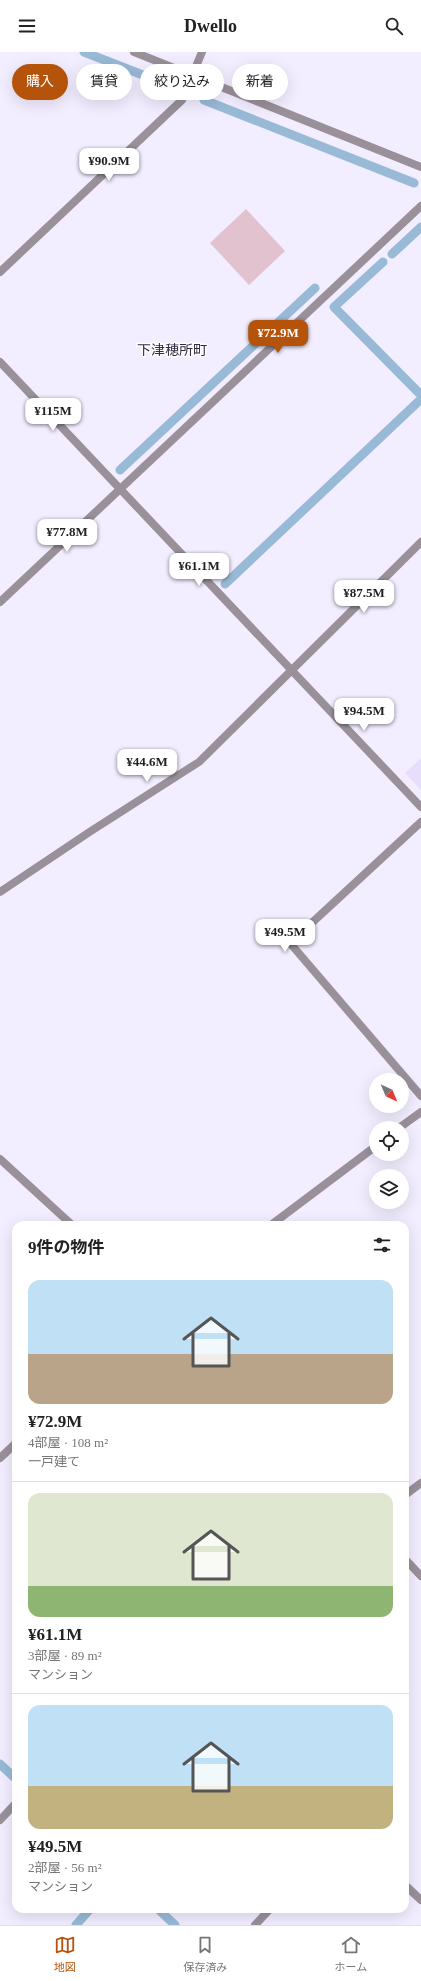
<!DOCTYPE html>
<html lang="ja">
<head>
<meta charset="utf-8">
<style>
  body { margin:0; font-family:"Times New Roman","Noto Sans JP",serif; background:#f6f6f6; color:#222; height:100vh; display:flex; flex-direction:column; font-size:15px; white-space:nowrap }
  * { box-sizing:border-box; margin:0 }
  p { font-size:13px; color:#767676 }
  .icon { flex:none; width:22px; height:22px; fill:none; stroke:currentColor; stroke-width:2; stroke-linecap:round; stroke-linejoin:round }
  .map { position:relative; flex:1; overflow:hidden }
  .details { position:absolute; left:12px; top:1169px; width:397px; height:692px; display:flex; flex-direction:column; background:#fff; border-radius:12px; box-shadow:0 4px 16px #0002 }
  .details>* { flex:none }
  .top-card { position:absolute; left:12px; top:12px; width:397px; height:36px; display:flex; gap:8px }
  .needle { width:26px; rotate:136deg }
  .controls { position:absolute; left:369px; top:1021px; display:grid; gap:8px }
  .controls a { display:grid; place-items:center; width:40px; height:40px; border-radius:50%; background:#fff; box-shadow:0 4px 16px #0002; font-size:20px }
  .price { position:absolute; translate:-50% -34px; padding:0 9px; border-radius:8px; background:#fff; color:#222; font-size:13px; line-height:26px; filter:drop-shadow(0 1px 2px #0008) }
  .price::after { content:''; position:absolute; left:50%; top:24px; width:12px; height:9px; margin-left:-6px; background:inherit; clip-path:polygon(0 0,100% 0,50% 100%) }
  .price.active { background:#b45309; color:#fff }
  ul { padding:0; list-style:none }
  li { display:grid; align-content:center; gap:8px; height:212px; padding:0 16px }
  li+li { border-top:1px solid #e0e0e0 }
  li span { display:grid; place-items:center; height:124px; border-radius:12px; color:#555 }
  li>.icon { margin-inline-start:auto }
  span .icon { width:72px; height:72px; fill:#fffc; stroke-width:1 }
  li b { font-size:17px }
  h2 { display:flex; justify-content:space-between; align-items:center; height:48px; padding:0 16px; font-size:17px }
  .pill { padding:0 14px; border-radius:18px; background:#fff; box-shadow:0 4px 16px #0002; font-size:14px; line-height:36px }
  .pill.active { background:#b45309; color:#fff }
  header { display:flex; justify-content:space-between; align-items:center; height:52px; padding:0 16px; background:#fff; font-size:18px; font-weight:700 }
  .tab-bar { display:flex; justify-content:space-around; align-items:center; height:56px; border-top:1px solid #e0e0e0; background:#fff; font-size:11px; color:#767676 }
  .tab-bar a { display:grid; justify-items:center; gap:2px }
  .tab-bar .active { color:#b45309 }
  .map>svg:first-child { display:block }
</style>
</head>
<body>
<header><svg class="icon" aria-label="menu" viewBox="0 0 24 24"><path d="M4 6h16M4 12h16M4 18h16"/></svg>Dwello<svg class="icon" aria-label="search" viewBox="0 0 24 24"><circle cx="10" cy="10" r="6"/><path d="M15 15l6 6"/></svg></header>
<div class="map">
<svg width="421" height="1873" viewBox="0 0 421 1873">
  <rect width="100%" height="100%" fill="#f2edff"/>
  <polygon fill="#e6defb" points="421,706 421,738 405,721"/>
  <polygon fill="#e1c2ce" points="246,157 285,199 249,233 210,191"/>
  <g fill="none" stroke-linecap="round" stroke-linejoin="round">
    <g stroke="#98bad7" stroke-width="9">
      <polyline points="84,0 171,34"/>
      <polyline points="204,48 414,131"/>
      <polyline points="392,202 421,175"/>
      <polyline points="383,210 334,255 419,341"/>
      <polyline points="120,418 315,236"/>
      <polyline points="225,532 419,349"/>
      <polyline points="0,1712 16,1727"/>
      <polyline points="158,1857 175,1873"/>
      <polyline points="76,1873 90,1857"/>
    </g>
    <g stroke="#99909a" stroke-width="8">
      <polyline points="134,0 421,115"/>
      <polyline points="0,220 182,48 202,0"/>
      <polyline points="0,310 421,755"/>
      <polyline points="0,550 421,154"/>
      <polyline points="421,770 290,891 421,1044"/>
      <polyline points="0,840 91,779 199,710 421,490"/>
      <polyline points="399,1076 421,1060"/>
      <polyline points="0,1107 72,1173"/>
      <polyline points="271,1173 376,1094"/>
      <polyline points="0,1406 16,1391"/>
      <polyline points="405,1443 421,1431"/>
      <polyline points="405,1507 421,1524"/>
      <polyline points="0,1768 16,1751"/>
      <polyline points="405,1833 421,1848"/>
      <polyline points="255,1873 270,1857"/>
    </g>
  </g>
  <g text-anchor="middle" stroke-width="3" stroke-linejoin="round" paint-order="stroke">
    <g font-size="14" fill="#312b41" stroke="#fff">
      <text x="172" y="303">下津穂所町</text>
    </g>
  </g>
</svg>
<div class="controls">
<a><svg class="needle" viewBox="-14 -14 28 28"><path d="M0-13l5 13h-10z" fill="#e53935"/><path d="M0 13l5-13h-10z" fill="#767676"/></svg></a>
<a><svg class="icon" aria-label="locate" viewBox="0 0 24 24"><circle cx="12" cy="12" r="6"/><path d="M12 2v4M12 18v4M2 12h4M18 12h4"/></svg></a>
<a><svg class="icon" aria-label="layers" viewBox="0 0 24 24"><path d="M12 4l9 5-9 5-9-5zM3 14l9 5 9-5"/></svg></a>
</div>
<b class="price" style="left:109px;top:130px">¥90.9M</b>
<b class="price active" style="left:278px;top:302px">¥72.9M</b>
<b class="price" style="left:53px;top:380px">¥115M</b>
<b class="price" style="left:67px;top:501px">¥77.8M</b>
<b class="price" style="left:199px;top:535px">¥61.1M</b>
<b class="price" style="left:364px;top:562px">¥87.5M</b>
<b class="price" style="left:364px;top:680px">¥94.5M</b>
<b class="price" style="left:147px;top:731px">¥44.6M</b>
<b class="price" style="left:285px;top:901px">¥49.5M</b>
<div class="top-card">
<a class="pill active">購入</a>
<a class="pill">賃貸</a>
<a class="pill">絞り込み</a>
<a class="pill">新着</a>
</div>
<section class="details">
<h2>9件の物件<svg class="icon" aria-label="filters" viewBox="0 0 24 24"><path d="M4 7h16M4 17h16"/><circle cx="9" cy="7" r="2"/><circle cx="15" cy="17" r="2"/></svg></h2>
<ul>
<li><span style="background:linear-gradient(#bfe0f5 60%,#b9a48a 0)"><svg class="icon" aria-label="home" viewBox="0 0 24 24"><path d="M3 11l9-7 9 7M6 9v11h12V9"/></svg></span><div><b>¥72.9M</b><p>4部屋 · 108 m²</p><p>一戸建て</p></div></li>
<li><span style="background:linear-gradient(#dfe7d0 75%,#8fb573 0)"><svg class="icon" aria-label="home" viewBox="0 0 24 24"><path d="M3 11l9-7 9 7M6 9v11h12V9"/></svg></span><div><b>¥61.1M</b><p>3部屋 · 89 m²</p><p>マンション</p></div></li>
<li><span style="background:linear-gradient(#bfe0f5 65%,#c2b280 0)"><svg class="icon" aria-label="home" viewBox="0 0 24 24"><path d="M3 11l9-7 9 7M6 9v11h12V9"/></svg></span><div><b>¥49.5M</b><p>2部屋 · 56 m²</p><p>マンション</p></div></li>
</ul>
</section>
</div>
<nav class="tab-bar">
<a class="active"><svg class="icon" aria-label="map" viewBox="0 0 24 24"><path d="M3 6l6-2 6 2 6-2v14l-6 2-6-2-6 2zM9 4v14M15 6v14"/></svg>地図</a>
<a><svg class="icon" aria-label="saved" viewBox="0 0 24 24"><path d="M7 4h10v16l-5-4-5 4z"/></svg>保存済み</a>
<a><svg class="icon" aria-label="home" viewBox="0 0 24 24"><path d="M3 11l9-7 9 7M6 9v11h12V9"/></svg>ホーム</a>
</nav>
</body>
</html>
